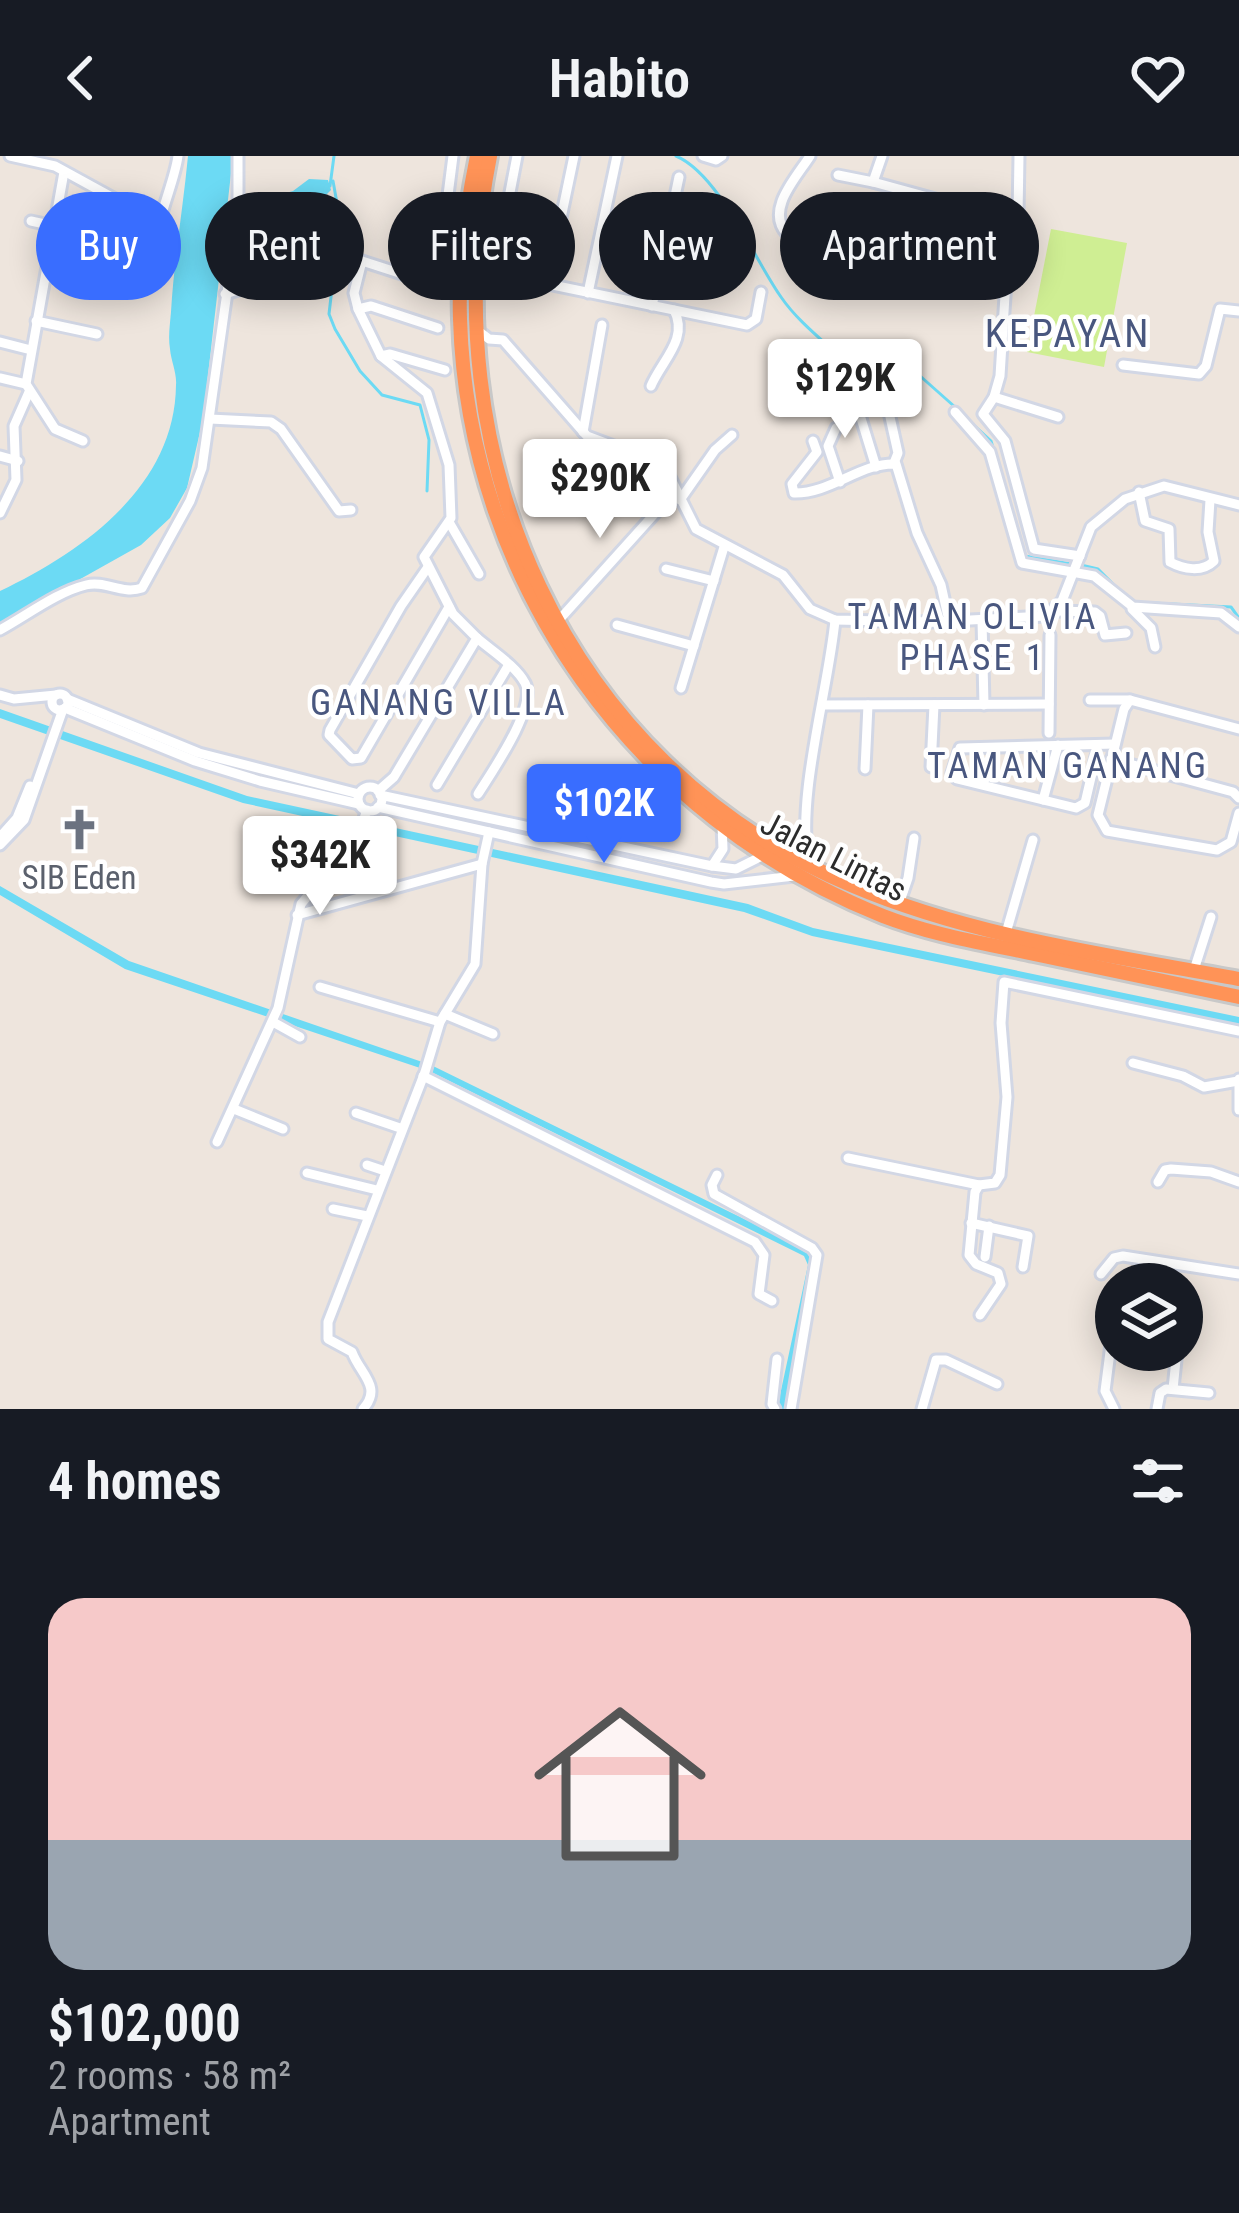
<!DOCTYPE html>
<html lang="en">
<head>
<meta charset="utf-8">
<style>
  body { margin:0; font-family:"Roboto Condensed",sans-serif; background:#242831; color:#f1f3f6; height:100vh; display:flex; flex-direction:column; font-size:45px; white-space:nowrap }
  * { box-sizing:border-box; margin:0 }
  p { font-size:39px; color:#9ea1a6 }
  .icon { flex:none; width:66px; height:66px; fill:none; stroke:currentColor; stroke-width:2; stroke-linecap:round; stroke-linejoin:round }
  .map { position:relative; height:1253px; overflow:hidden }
  .drawer { display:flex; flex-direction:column; background:#171b24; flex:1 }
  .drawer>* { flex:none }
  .banner { position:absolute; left:36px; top:36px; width:1167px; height:108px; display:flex; gap:24px }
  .fabs { position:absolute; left:1095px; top:1107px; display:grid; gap:24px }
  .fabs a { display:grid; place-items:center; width:108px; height:108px; border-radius:50%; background:#171b24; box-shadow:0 6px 30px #0003; font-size:60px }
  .price { position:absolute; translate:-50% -102px; padding:0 27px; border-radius:12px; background:#fff; color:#222; font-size:39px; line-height:78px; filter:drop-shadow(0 3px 6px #0008) }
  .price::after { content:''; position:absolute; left:50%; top:72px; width:36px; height:27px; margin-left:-18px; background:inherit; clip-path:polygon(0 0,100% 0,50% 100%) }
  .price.on { background:#396dff; color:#fff }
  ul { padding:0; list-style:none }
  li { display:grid; align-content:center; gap:24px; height:636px; padding:0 48px }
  li span { display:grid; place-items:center; height:372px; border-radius:36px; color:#555 }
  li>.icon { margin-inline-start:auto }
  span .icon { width:216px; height:216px; fill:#fffc; stroke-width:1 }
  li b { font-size:51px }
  h2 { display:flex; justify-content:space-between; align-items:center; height:144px; padding:0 48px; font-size:51px }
  .chip { padding:0 42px; border-radius:54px; background:#171b24; box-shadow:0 6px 30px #0003; font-size:42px; line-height:108px }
  .chip.on { background:#396dff; color:#fff }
  header { display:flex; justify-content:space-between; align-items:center; height:156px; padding:0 48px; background:#171b24; font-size:54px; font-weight:600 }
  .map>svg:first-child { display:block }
</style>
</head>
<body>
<header><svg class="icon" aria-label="back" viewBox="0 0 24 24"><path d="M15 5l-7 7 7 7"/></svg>Habito<svg class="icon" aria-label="heart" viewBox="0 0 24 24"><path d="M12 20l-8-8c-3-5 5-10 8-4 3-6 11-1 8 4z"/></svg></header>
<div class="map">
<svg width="1239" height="1253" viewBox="0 0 1239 1253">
  <rect width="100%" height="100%" fill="#eee5dd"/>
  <polygon fill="#cfee93" points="1051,73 1127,87 1104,211 1027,196"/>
  <g fill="#6cdaf4">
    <path d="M 188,0 L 233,0 L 203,263 L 187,332 L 170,362 L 141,389 L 0,468 L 0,435 C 82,396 175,331 176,229 C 177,217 171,205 170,193 C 168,181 170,168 171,156 C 174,104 183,52 188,0 Z"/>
    <polygon points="309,23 328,24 331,34 287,78 258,115 244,112 238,101 260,53 272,41 293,35"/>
    <polygon points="0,553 247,640 748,748 813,772 1239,861 1239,869 812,780 744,756 243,647 0,562"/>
    <polygon points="0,730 129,805 431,909 807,1094 812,1099 814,1111 784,1253 777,1253 808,1109 804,1100 429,915 125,813 0,739"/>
  </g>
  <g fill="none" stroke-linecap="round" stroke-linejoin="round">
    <g stroke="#6cdaf4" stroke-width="3">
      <path d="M 676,0 C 719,18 754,103 781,141 C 798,166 826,187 848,208 L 910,211 L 955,251"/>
      <polyline points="333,25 340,64 329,158 335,173 360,215 382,239 420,249 429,284 427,335"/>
      <polyline points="330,30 334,0"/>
      <polyline points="966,262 991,285 994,295"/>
      <polyline points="999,310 1025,400 1071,408"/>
      <polyline points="1081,409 1098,413 1121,436"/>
      <polyline points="1132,446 1231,451 1239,462"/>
    </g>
    <defs>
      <g id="minor">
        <polyline points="10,0 55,10 159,67"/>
        <polyline points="453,0 441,94 461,100"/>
        <polyline points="517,0 502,78 508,83 554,92"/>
        <polyline points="703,0 716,4 722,0"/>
        <path d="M 810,0 C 796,22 765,54 787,78 L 954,112 L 959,110 L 965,96 L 958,79"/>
        <polyline points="1019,0 1018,60 1008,92 1000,220 994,241 983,258 1005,285 1034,393 1080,400"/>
        <polyline points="64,16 26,228 55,273 83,285"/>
        <polyline points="838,19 873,26 882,0"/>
        <polyline points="873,26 957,49"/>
        <polyline points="31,65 54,70"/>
        <polyline points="812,83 807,115 821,129"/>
        <path d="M 158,94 C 153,68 174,30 178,0"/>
        <polyline points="480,102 494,117 747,169 756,163 761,136"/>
        <polyline points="547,129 574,0"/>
        <polyline points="588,137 617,0"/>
        <polyline points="225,138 251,130 328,49"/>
        <polyline points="652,150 679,21"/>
        <polyline points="358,153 371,150 438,172"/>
        <polyline points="36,165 97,178"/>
        <polyline points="476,173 489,183 503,184 587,280 664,309 696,373 783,419 810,453 835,464 932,466 1046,460 1062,445 1091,371 1125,343 1164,330 1239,349"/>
        <polyline points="0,186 31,194"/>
        <polyline points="381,200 390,198 445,214"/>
        <polyline points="1123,209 1199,218 1206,210 1220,153 1239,155"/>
        <polyline points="0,222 26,228"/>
        <path d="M 651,230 C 662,204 689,183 674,154"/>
        <polyline points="994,241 1058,261"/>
        <polyline points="886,243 898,297 894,307"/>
        <polyline points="856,246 876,311"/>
        <polyline points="955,256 990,296 1022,407 1094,420 1133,451 1221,457 1239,471"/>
        <polyline points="210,263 271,266 281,273 339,355 351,354"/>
        <polyline points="836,272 828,290 840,326"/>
        <polyline points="583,276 602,169"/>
        <path d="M 813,285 L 817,296 L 792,328 L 794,337 C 830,338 862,306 896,308 L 917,377 L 941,429 L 949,465"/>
        <polyline points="0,300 18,305"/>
        <path d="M 1139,336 L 1145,365 L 1169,373 L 1170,406 C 1183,413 1202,417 1214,405 L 1208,376 L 1210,344"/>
        <polyline points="680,344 715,294 732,279"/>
        <polyline points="0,357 16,324 14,270 29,236"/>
        <polyline points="449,366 479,418"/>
        <polyline points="428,411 401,450 330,574 329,579 352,603 361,602 449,451"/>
        <polyline points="666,413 714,425"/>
        <polyline points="1132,453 1151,472 1155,491"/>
        <polyline points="1056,455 1095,456 1100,460 1105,479 1126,477"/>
        <polyline points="559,464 676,334"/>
        <polyline points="982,464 984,549"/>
        <polyline points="617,469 694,490"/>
        <path d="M 0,474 C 26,460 57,436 86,429 C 105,424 122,439 142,432 L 190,345 L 202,312 L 238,59 L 238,0"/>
        <path d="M 477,482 C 492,495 516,510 525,527 C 538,550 491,617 478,638"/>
        <polyline points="681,532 724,391"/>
        <circle cx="60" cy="546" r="8"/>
        <polyline points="0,539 14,543 56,539"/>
        <polyline points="67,543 199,597 359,638"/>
        <polyline points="1090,544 1130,544"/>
        <polyline points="822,549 1049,548"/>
        <polyline points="65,552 195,605 260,625 359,648"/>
        <polyline points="1239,573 1130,544 1124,553 1098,659 1107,675 1217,694 1231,686 1239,657"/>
        <polyline points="1049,577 1050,479"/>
        <polyline points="1096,600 1085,647 1076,652 957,623 952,617 960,592 1115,588"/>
        <polyline points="1111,603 1233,636 1239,642"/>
        <polyline points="931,611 934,549"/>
        <polyline points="865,613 868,549"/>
        <polyline points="437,629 508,510"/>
        <circle cx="370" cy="643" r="12"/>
        <polyline points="378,635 394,621 477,482 453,458 424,401 451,362 449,309 427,237 381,200 358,153 354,137 362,105 427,126"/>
        <polyline points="380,639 712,710 723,693 722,669"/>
        <polyline points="1043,644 1058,589"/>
        <polyline points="378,651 711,726 724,728 794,720"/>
        <polyline points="0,681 17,662 30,630"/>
        <polyline points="0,689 24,664 63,553"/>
        <path d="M 809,708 C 795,644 829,531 835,464"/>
        <polyline points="712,710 736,713 766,698"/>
        <polyline points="899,748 908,722 914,682"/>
        <polyline points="297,759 482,708"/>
        <polyline points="1006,777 1033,684"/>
        <polyline points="1194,814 1211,761"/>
        <polyline points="320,831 440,866"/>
        <polyline points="445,858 493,878"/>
        <polyline points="273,866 300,881"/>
        <polyline points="1133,907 1183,920 1204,931 1238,925"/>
        <polyline points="423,920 755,1086 764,1099 759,1138 772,1145"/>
        <polyline points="1239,923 1239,954"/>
        <polyline points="234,953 283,973"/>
        <polyline points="356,957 400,972"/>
        <polyline points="217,986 278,852 301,748 357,682 367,654"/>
        <polyline points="848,1002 979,1029"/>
        <polyline points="367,1009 385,1015"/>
        <polyline points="307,1017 377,1034"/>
        <polyline points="717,1019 712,1029 714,1038 812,1092 817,1099 791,1253"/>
        <polyline points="1158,1026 1165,1014 1171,1013 1211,1016 1239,1026"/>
        <polyline points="333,1053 367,1060"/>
        <polyline points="971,1067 1028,1080 1023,1111"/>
        <polyline points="985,1101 989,1070"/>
        <polyline points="1101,1118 1114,1102 1123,1100 1239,1118"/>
        <polyline points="980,1159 1001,1128 998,1117 976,1108 969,1099 975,1036 979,1029 995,1027 1000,1019 1007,941 1001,867 1004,826 1239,875"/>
        <polyline points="1173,1233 1177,1194"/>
        <path d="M 363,1253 C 383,1231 360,1218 352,1196 L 328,1183 L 328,1166 L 425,916 L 440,866 L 475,808 L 482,708 L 489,676"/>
        <polyline points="775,1253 772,1248 777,1203"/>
        <polyline points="922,1253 936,1204 946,1204 997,1228"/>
        <polyline points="1114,1253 1105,1235 1116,1149"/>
        <polyline points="1157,1253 1160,1237 1166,1233 1209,1237"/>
      </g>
      <g id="highway">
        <path d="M 477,0 C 466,54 458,108 460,163 C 468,429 637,662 883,760 C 932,779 983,787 1034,798 C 1102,812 1170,827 1239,841"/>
        <path d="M 490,0 C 430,298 562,607 851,729 C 973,781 1109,799 1239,823"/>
      </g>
    </defs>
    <use href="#minor" stroke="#d2d7e5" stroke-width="15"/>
    <use href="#highway" stroke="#c8c8c8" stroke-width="20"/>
    <use href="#minor" stroke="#fff" stroke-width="9"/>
    <use href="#highway" stroke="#ff9357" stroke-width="14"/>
  </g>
  <defs>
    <symbol id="church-bare" viewBox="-9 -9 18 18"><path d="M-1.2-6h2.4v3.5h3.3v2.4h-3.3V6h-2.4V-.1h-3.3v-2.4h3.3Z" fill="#6b7280" stroke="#fff" stroke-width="2.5" paint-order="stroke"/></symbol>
  </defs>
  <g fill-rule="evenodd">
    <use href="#church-bare" x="50" y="644" width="59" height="59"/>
  </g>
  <g text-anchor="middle" stroke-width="9" stroke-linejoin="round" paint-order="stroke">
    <g font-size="33" fill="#2c2c2c" stroke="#fff">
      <text transform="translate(834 700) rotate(27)" y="12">Jalan Lintas</text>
    </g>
    <g font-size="33" fill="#5b616d" stroke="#fff">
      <text x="79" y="733">SIB Eden</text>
    </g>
    <g font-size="36" letter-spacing="3" fill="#49577f" stroke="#fff">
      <text x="973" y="473">TAMAN OLIVIA<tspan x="973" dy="41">PHASE 1</tspan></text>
      <text x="439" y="559">GANANG VILLA</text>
      <text x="1068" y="622">TAMAN GANANG</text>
    </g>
    <g font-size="39" letter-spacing="3" fill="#49577f" stroke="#fff">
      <text x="1068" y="191">KEPAYAN</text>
    </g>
  </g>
</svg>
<div class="fabs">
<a><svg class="icon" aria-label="layers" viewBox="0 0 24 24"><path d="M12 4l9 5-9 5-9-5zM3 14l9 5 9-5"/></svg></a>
</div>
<b class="price" style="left:845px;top:285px">$129K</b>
<b class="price" style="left:600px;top:385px">$290K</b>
<b class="price on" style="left:604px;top:710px">$102K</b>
<b class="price" style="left:320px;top:762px">$342K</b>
<div class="banner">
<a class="chip on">Buy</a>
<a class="chip">Rent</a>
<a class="chip">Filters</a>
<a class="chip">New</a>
<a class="chip">Apartment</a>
</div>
</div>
<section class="drawer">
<h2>4 homes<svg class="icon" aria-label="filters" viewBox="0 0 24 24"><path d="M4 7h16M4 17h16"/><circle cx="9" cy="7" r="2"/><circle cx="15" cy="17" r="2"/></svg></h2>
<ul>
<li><span style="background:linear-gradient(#f6c9c9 65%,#9aa5b1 0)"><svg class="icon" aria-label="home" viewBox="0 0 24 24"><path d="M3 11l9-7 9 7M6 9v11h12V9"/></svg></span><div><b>$102,000</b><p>2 rooms · 58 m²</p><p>Apartment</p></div></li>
</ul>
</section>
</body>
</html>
